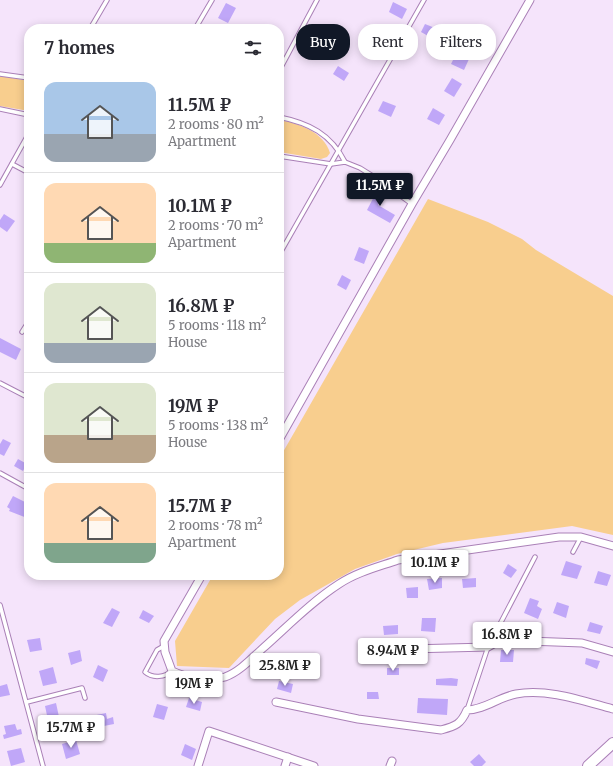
<!DOCTYPE html>
<html lang="en">
<head>
<meta charset="utf-8">
<style>
  body { margin:0; font-family:Merriweather,serif; background:#f7f7f7; color:#2b2b33; height:100vh; display:flex; flex-direction:column; font-size:15px; white-space:nowrap }
  * { box-sizing:border-box; margin:0 }
  p { font-size:13px; color:#7c7c81 }
  .icon { flex:none; width:22px; height:22px; fill:none; stroke:currentColor; stroke-width:2; stroke-linecap:round; stroke-linejoin:round }
  .map { position:relative; flex:1; overflow:hidden }
  .sheet { position:absolute; left:24px; top:24px; width:260px; height:556px; display:flex; flex-direction:column; background:#fff; border-radius:16px; box-shadow:0 2px 10px #0003 }
  .sheet>* { flex:none }
  .banner { position:absolute; left:296px; top:24px; width:257px; height:36px; display:flex; gap:8px }
  .price { position:absolute; translate:-50% -34px; padding:0 9px; border-radius:4px; background:#fff; color:#222; font-size:13px; line-height:26px; filter:drop-shadow(0 1px 2px #0008) }
  .price::after { content:''; position:absolute; left:50%; top:24px; width:12px; height:9px; margin-left:-6px; background:inherit; clip-path:polygon(0 0,100% 0,50% 100%) }
  .price.selected { background:#111827; color:#fff }
  ul { padding:0; list-style:none }
  li { display:flex; align-items:center; gap:12px; height:100px; padding:0 20px }
  li+li { border-top:1px solid #e1e1e2 }
  li span { display:grid; place-items:center; flex:none; width:112px; height:80px; border-radius:12px; color:#555 }
  li>.icon { margin-inline-start:auto }
  span .icon { width:48px; height:48px; fill:#fffc; stroke-width:1 }
  li b { font-size:17px }
  h2 { display:flex; justify-content:space-between; align-items:center; height:48px; padding:0 20px; font-size:17px }
  .tag { padding:0 14px; border-radius:16px; background:#fff; box-shadow:0 2px 10px #0003; font-size:14px; line-height:36px }
  .tag.selected { background:#111827; color:#fff }
  .map>svg:first-child { display:block }
</style>
</head>
<body>
<div class="map">
<svg width="613" height="766" viewBox="0 0 613 766">
  <rect width="100%" height="100%" fill="#f5e4fb"/>
  <g fill="#f8ce8e">
    <polygon points="0,76 29,81 29,111 0,106"/>
    <path d="M 279,120 C 298,123 324,132 330,153 L 327,157 L 321,159 L 279,152 Z"/>
    <polygon points="428,199 488,222 522,239 536,250 613,296 613,535 572,526 443,543 397,554 355,569 300,600 275,619 229,668 177,666 175,641 213,575 279,575 279,459"/>
  </g>
  <g fill="#c0a7f8">
    <polygon points="393,2 407,9 402,19 389,12"/>
    <polygon points="226,3 236,8 228,23 218,18"/>
    <polygon points="381,24 394,31 388,41 376,34"/>
    <polygon points="425,24 435,28 430,37 421,32"/>
    <polygon points="315,42 324,47 318,57 309,51"/>
    <polygon points="456,54 469,59 464,70 451,64"/>
    <polygon points="338,66 349,73 344,81 333,74"/>
    <polygon points="452,78 462,84 454,97 444,91"/>
    <polygon points="383,101 396,106 391,117 378,111"/>
    <polygon points="433,108 445,115 439,125 427,119"/>
    <polygon points="379,187 386,190 378,205 395,215 390,223 367,210"/>
    <polygon points="4,214 15,221 7,232 0,227 0,220"/>
    <polygon points="359,247 369,251 364,264 354,260"/>
    <polygon points="342,275 351,280 346,290 337,285"/>
    <polygon points="0,338 21,349 16,360 0,352"/>
    <polygon points="3,439 11,443 4,456 0,454 0,444"/>
    <polygon points="18,459 27,464 23,471 14,466"/>
    <polygon points="13,496 29,504 27,518 9,511 10,509 7,507"/>
    <polygon points="566,561 582,566 577,579 561,575"/>
    <polygon points="508,564 517,570 511,578 503,573"/>
    <polygon points="598,571 611,575 607,586 594,583"/>
    <polygon points="442,578 442,588 429,590 427,579"/>
    <polygon points="476,578 476,587 463,588 462,579"/>
    <polygon points="418,587 418,598 407,598 406,588"/>
    <polygon points="530,598 539,601 537,606 542,609 538,619 524,613"/>
    <polygon points="557,602 569,606 566,618 553,613"/>
    <polygon points="112,608 120,612 112,627 103,623"/>
    <polygon points="143,610 154,616 149,623 139,618"/>
    <polygon points="422,618 436,618 435,632 421,631"/>
    <polygon points="590,622 603,626 600,634 587,631"/>
    <polygon points="398,625 398,634 384,635 383,626"/>
    <polygon points="40,638 42,650 30,652 27,640"/>
    <polygon points="80,650 82,661 71,665 68,653"/>
    <polygon points="501,650 514,650 513,662 500,662"/>
    <polygon points="586,658 600,661 597,669 585,664"/>
    <polygon points="98,665 108,670 103,682 93,677"/>
    <polygon points="53,667 57,683 43,686 39,671"/>
    <rect x="387" y="668" width="12" height="7"/>
    <polygon points="451,678 458,679 457,686 436,685 436,679"/>
    <polygon points="279,681 293,684 291,693 277,689"/>
    <polygon points="7,684 10,695 0,697 0,686"/>
    <polygon points="367,692 378,692 379,699 367,699"/>
    <polygon points="189,698 202,702 200,711 186,707"/>
    <polygon points="418,698 448,699 447,715 417,713"/>
    <polygon points="56,703 59,717 48,720 45,706"/>
    <polygon points="157,704 168,707 164,720 153,717"/>
    <polygon points="106,713 107,719 113,717 114,724 94,728 92,716"/>
    <polygon points="15,724 17,730 21,729 22,734 4,739 3,735 6,734 4,726"/>
    <polygon points="76,740 80,754 66,759 62,744"/>
    <polygon points="185,744 196,749 192,760 181,755"/>
    <polygon points="21,748 25,762 11,766 7,751"/>
    <polygon points="479,754 486,762 482,766 474,766 470,762"/>
  </g>
  <g fill="none" stroke-linecap="round" stroke-linejoin="round">
    <defs>
      <g id="service">
        <polyline points="90,29 107,0"/>
        <polyline points="195,29 212,0"/>
        <polyline points="279,71 317,0"/>
        <polyline points="0,74 29,78"/>
        <polyline points="0,109 29,115"/>
        <path d="M 279,117 C 309,123 331,134 345,162"/>
        <polyline points="279,156 331,164 345,162 360,168 376,178 412,204"/>
        <polyline points="12,164 29,173"/>
        <polyline points="0,185 29,133"/>
        <polyline points="279,255 424,0"/>
        <polyline points="22,332 29,321"/>
        <polyline points="0,383 29,398"/>
        <polyline points="0,473 29,489"/>
        <polyline points="573,552 581,537"/>
        <polyline points="193,575 200,579"/>
        <polyline points="0,605 43,766"/>
        <path d="M 164,646 L 157,650 L 145,672 C 153,679 165,677 172,671"/>
        <polyline points="27,702 82,688 85,698"/>
        <polyline points="467,710 488,647 535,557"/>
      </g>
      <g id="minor">
        <polyline points="279,440 412,204 450,140 530,0"/>
        <path d="M 202,575 L 164,641 L 165,652 L 172,671 C 187,678 209,682 225,677 C 239,672 251,659 262,649 C 287,627 311,602 339,584 C 357,572 378,567 398,560 L 559,537 L 581,537 L 613,546"/>
        <polyline points="409,649 488,647 497,642 504,640 582,643 613,652"/>
        <path d="M 276,702 L 358,719 L 441,730 C 456,726 461,724 467,710 C 484,710 499,697 516,694 C 547,688 583,701 613,709"/>
        <polyline points="198,766 209,731 314,766"/>
        <polyline points="285,766 288,757"/>
        <polyline points="390,766 392,761"/>
      </g>
      <polyline id="secondary" points="588,766 613,743"/>
    </defs>
    <use href="#service" stroke="#aa80b7" stroke-width="5.5"/>
    <use href="#minor" stroke="#aa80b7" stroke-width="9"/>
    <use href="#secondary" stroke="#aa80b7" stroke-width="12"/>
    <use href="#service" stroke="#fff" stroke-width="3.5"/>
    <use href="#minor" stroke="#fff" stroke-width="7"/>
    <use href="#secondary" stroke="#fff" stroke-width="10"/>
  </g>
</svg>
<b class="price selected" style="left:380px;top:207px">11.5M ₽</b>
<b class="price" style="left:435px;top:584px">10.1M ₽</b>
<b class="price" style="left:507px;top:656px">16.8M ₽</b>
<b class="price" style="left:393px;top:672px">8.94M ₽</b>
<b class="price" style="left:285px;top:687px">25.8M ₽</b>
<b class="price" style="left:194px;top:705px">19M ₽</b>
<b class="price" style="left:71px;top:749px">15.7M ₽</b>
<div class="banner">
<a class="tag selected">Buy</a>
<a class="tag">Rent</a>
<a class="tag">Filters</a>
</div>
<section class="sheet">
<h2>7 homes<svg class="icon" aria-label="filters" viewBox="0 0 24 24"><path d="M4 7h16M4 17h16"/><circle cx="9" cy="7" r="2"/><circle cx="15" cy="17" r="2"/></svg></h2>
<ul>
<li><span style="background:linear-gradient(#a9c7e8 65%,#9aa5b1 0)"><svg class="icon" aria-label="home" viewBox="0 0 24 24"><path d="M3 11l9-7 9 7M6 9v11h12V9"/></svg></span><div><b>11.5M ₽</b><p>2 rooms · 80 m²</p><p>Apartment</p></div></li>
<li><span style="background:linear-gradient(#ffd9b3 75%,#8fb573 0)"><svg class="icon" aria-label="home" viewBox="0 0 24 24"><path d="M3 11l9-7 9 7M6 9v11h12V9"/></svg></span><div><b>10.1M ₽</b><p>2 rooms · 70 m²</p><p>Apartment</p></div></li>
<li><span style="background:linear-gradient(#dfe7d0 75%,#9aa5b1 0)"><svg class="icon" aria-label="home" viewBox="0 0 24 24"><path d="M3 11l9-7 9 7M6 9v11h12V9"/></svg></span><div><b>16.8M ₽</b><p>5 rooms · 118 m²</p><p>House</p></div></li>
<li><span style="background:linear-gradient(#dfe7d0 65%,#b9a48a 0)"><svg class="icon" aria-label="home" viewBox="0 0 24 24"><path d="M3 11l9-7 9 7M6 9v11h12V9"/></svg></span><div><b>19M ₽</b><p>5 rooms · 138 m²</p><p>House</p></div></li>
<li><span style="background:linear-gradient(#ffd9b3 75%,#7fa58c 0)"><svg class="icon" aria-label="home" viewBox="0 0 24 24"><path d="M3 11l9-7 9 7M6 9v11h12V9"/></svg></span><div><b>15.7M ₽</b><p>2 rooms · 78 m²</p><p>Apartment</p></div></li>
</ul>
</section>
</div>
</body>
</html>
